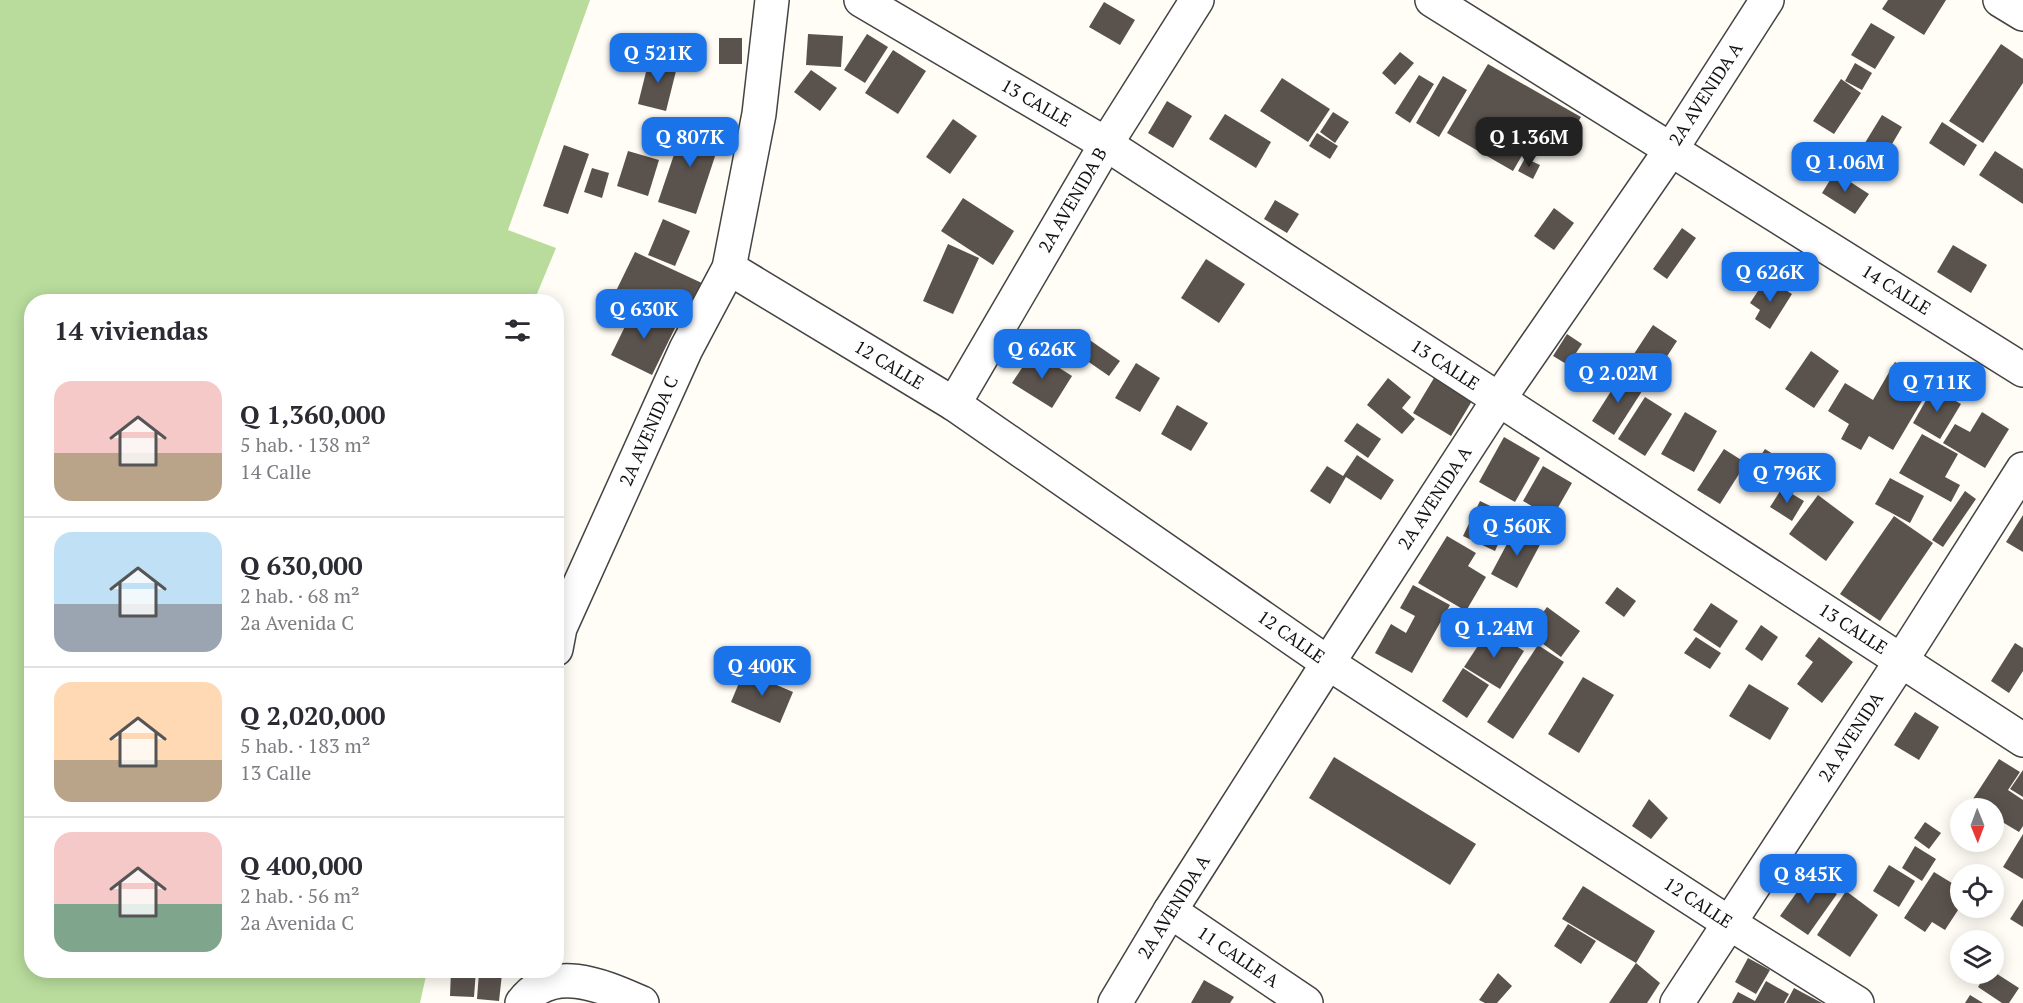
<!DOCTYPE html>
<html lang="es">
<head>
<meta charset="utf-8">
<style>
  body { margin:0; font-family:"PT Serif",serif; background:#f2f2f3; color:#2b2b33; height:100vh; display:flex; flex-direction:column; font-size:22px; white-space:nowrap }
  * { box-sizing:border-box; margin:0 }
  p { font-size:20px; color:#7c7c81 }
  .icon { flex:none; width:33px; height:33px; fill:none; stroke:currentColor; stroke-width:2; stroke-linecap:round; stroke-linejoin:round }
  .map { position:relative; flex:1; overflow:hidden }
  .drawer { position:absolute; left:24px; top:294px; width:540px; height:684px; display:flex; flex-direction:column; background:#fff; border-radius:24px; box-shadow:0 3px 15px #0003 }
  .drawer>* { flex:none }
  .needle { width:39px; rotate:179deg }
  .fabs { position:absolute; left:1950px; top:798px; display:grid; gap:12px }
  .fabs a { display:grid; place-items:center; width:54px; height:54px; border-radius:50%; background:#fff; box-shadow:0 3px 15px #0003; font-size:30px }
  .price { position:absolute; translate:-50% -51px; padding:0 14px; border-radius:12px; background:#1a73e8; color:#fff; font-size:20px; line-height:39px; filter:drop-shadow(0 2px 3px #0008) }
  .price::after { content:''; position:absolute; left:50%; top:36px; width:18px; height:14px; margin-left:-9px; background:inherit; clip-path:polygon(0 0,100% 0,50% 100%) }
  .price.selected { background:#222; color:#fff }
  ul { padding:0; list-style:none }
  li { display:flex; align-items:center; gap:18px; height:150px; padding:0 30px }
  li+li { border-top:2px solid #e1e1e2 }
  li span { display:grid; place-items:center; flex:none; width:168px; height:120px; border-radius:18px; color:#555 }
  li>.icon { margin-inline-start:auto }
  span .icon { width:72px; height:72px; fill:#fffc; stroke-width:1 }
  li b { font-size:26px }
  h2 { display:flex; justify-content:space-between; align-items:center; height:72px; padding:0 30px; font-size:26px }
  .map>svg:first-child { display:block }
</style>
</head>
<body>
<div class="map">
<svg width="2023" height="1003" viewBox="0 0 2023 1003">
  <rect width="100%" height="100%" fill="#fffdf5"/>
  <polygon fill="#b9dc9c" points="0,0 590,0 508,230 556,248 534,301 32,302 32,970 427,971 420,1003 0,1003"/>
  <g fill="#5a524d">
    <polygon points="1888,0 1946,0 1924,35 1882,9"/>
    <polygon points="1104,2 1135,20 1120,45 1089,27"/>
    <polygon points="1871,23 1895,37 1875,69 1851,55"/>
    <polygon points="808,34 843,36 841,67 806,65"/>
    <polygon points="867,34 888,47 865,83 844,70"/>
    <rect x="719" y="38" width="23" height="26"/>
    <polygon points="2001,44 2023,59 2023,83 1983,143 1949,121"/>
    <polygon points="893,50 926,71 898,114 865,93"/>
    <polygon points="1400,52 1414,63 1395,85 1382,73"/>
    <polygon points="650,56 678,63 666,111 638,104"/>
    <polygon points="1855,63 1872,73 1862,90 1845,81"/>
    <polygon points="1488,64 1581,117 1559,154 1532,138 1513,171 1447,133"/>
    <polygon points="811,70 837,88 820,111 794,92"/>
    <polygon points="1419,75 1434,84 1410,123 1395,113"/>
    <polygon points="1443,76 1467,90 1439,137 1416,123"/>
    <polygon points="1282,78 1330,109 1308,142 1260,111"/>
    <polygon points="1841,79 1861,93 1834,134 1813,121"/>
    <polygon points="1167,101 1192,116 1173,148 1148,133"/>
    <polygon points="1333,112 1349,122 1335,143 1320,132"/>
    <polygon points="1225,114 1271,142 1256,168 1209,139"/>
    <polygon points="1882,115 1902,127 1881,163 1860,151"/>
    <polygon points="953,119 977,136 950,174 926,157"/>
    <polygon points="685,122 722,135 696,214 658,202"/>
    <polygon points="1942,122 1977,145 1964,166 1929,143"/>
    <polygon points="1317,133 1338,146 1330,159 1309,146"/>
    <polygon points="564,145 589,154 568,214 543,206"/>
    <polygon points="628,151 659,160 648,196 617,186"/>
    <polygon points="1995,151 2023,169 2023,204 1979,175"/>
    <polygon points="1525,158 1540,165 1533,179 1518,171"/>
    <polygon points="592,168 609,173 602,198 584,192"/>
    <polygon points="1835,172 1869,194 1855,214 1822,193"/>
    <polygon points="963,198 1014,231 993,265 941,231"/>
    <polygon points="1275,200 1299,214 1287,233 1264,219"/>
    <polygon points="1554,208 1574,223 1554,250 1534,236"/>
    <polygon points="663,219 690,231 675,266 648,255"/>
    <polygon points="1682,228 1696,238 1667,279 1653,269"/>
    <polygon points="948,244 979,258 953,314 923,301"/>
    <polygon points="1953,245 1987,265 1971,293 1937,272"/>
    <polygon points="635,252 704,284 685,323 616,291"/>
    <polygon points="1206,259 1245,284 1219,323 1181,298"/>
    <polygon points="1764,282 1774,288 1776,284 1792,294 1770,329 1755,319 1760,310 1750,303"/>
    <polygon points="635,306 676,326 652,375 611,355"/>
    <polygon points="1653,325 1677,341 1651,381 1626,366"/>
    <polygon points="1081,334 1120,361 1109,376 1070,349"/>
    <polygon points="1567,334 1582,344 1568,365 1553,356"/>
    <polygon points="1033,351 1072,376 1052,408 1012,383"/>
    <polygon points="1811,351 1839,371 1814,408 1785,389"/>
    <polygon points="1895,362 1932,384 1893,450 1869,436 1861,450 1841,439 1849,424 1828,411 1845,383 1873,400"/>
    <polygon points="1136,363 1160,378 1140,412 1115,398"/>
    <polygon points="1622,374 1644,388 1614,435 1592,421"/>
    <polygon points="1388,378 1411,397 1402,408 1415,419 1402,434 1367,405"/>
    <polygon points="1434,378 1472,401 1451,436 1413,413"/>
    <polygon points="1933,388 1961,404 1940,439 1913,423"/>
    <polygon points="1645,397 1672,414 1645,456 1618,439"/>
    <polygon points="1177,405 1208,423 1191,451 1161,434"/>
    <polygon points="1685,412 1717,431 1694,472 1661,454"/>
    <polygon points="1982,412 2009,429 1985,468 1943,443 1955,424 1970,432"/>
    <polygon points="1357,423 1381,439 1368,458 1344,441"/>
    <polygon points="1922,434 1958,454 1945,477 1960,485 1951,502 1899,473"/>
    <polygon points="1504,437 1540,458 1515,502 1479,482"/>
    <polygon points="1724,449 1746,463 1720,504 1697,490"/>
    <polygon points="1765,449 1790,465 1776,486 1751,470"/>
    <polygon points="1357,455 1394,480 1381,500 1346,477 1330,504 1310,491 1327,466 1343,476"/>
    <polygon points="1543,466 1572,483 1552,518 1523,501"/>
    <polygon points="1890,478 1924,496 1910,523 1875,504"/>
    <polygon points="1782,488 1804,501 1792,521 1770,507"/>
    <polygon points="1965,491 1976,499 1943,547 1932,540"/>
    <polygon points="1818,495 1854,522 1826,561 1789,534"/>
    <polygon points="1480,501 1511,516 1495,551 1463,536"/>
    <polygon points="2023,515 2023,552 2006,542"/>
    <polygon points="1894,516 1933,543 1880,621 1840,594"/>
    <polygon points="1517,525 1543,539 1517,588 1491,574"/>
    <polygon points="1447,536 1476,553 1468,566 1486,577 1466,611 1418,583"/>
    <polygon points="1413,585 1450,605 1412,673 1375,653 1391,624 1406,633 1415,616 1400,608"/>
    <polygon points="1617,587 1636,601 1624,617 1605,603"/>
    <polygon points="1711,603 1738,621 1720,648 1693,630"/>
    <polygon points="1547,607 1580,631 1561,657 1528,633"/>
    <polygon points="1761,625 1778,637 1762,661 1745,649"/>
    <polygon points="1489,629 1524,651 1500,689 1464,667"/>
    <polygon points="1696,637 1721,653 1710,669 1684,653"/>
    <polygon points="1819,637 1853,662 1822,703 1797,684 1813,662 1805,656"/>
    <polygon points="2015,643 2023,648 2023,671 2009,693 1991,681"/>
    <polygon points="1538,645 1564,662 1513,739 1487,722"/>
    <polygon points="1463,668 1489,685 1467,718 1442,701"/>
    <polygon points="744,671 793,692 780,723 731,702"/>
    <polygon points="1583,677 1614,695 1579,753 1548,734"/>
    <polygon points="1749,684 1789,708 1770,740 1729,716"/>
    <polygon points="1915,712 1939,727 1919,760 1894,745"/>
    <polygon points="1334,757 1476,844 1450,885 1309,798"/>
    <polygon points="1999,759 2020,772 2008,790 2023,800 2023,826 2019,832 1994,817 1994,808 1980,808 1971,802"/>
    <polygon points="2023,770 2023,797 2010,789"/>
    <polygon points="1649,799 1668,818 1651,839 1632,826"/>
    <polygon points="1925,822 1941,833 1929,849 1914,838"/>
    <polygon points="2023,834 2023,879 2003,867"/>
    <polygon points="1915,846 1936,859 1922,881 1902,868"/>
    <polygon points="1889,865 1915,881 1899,907 1873,891"/>
    <polygon points="1934,872 1960,888 1960,907 1945,930 1932,922 1925,932 1904,918"/>
    <polygon points="1809,875 1837,894 1808,935 1780,916"/>
    <polygon points="1583,886 1655,931 1636,963 1562,919"/>
    <polygon points="1846,891 1878,915 1850,957 1817,935"/>
    <polygon points="2023,899 2023,927 2010,919"/>
    <polygon points="1568,924 1596,941 1581,964 1554,946"/>
    <polygon points="1748,958 1770,970 1756,994 1735,982"/>
    <polygon points="1636,963 1660,983 1647,1003 1609,1003"/>
    <polygon points="451,970 476,970 474,997 450,996"/>
    <polygon points="479,972 502,974 499,1001 477,999"/>
    <polygon points="1994,972 2019,988 2009,1003 2002,1003 1978,987 1986,974 1994,974"/>
    <polygon points="1498,973 1512,986 1497,1003 1485,1003 1479,1000"/>
    <polygon points="1204,980 1234,997 1230,1003 1191,1003"/>
    <polygon points="1766,981 1789,994 1784,1003 1732,1003 1738,992 1755,1001"/>
    <polygon points="1794,988 1822,1003 1786,1003"/>
    <polygon points="1970,995 1983,1003 1965,1003"/>
  </g>
  <g fill="none" stroke-linecap="round" stroke-linejoin="round">
    <defs>
      <g id="minor">
        <polyline points="861,0 1106,144 2023,740"/>
        <polyline points="1432,0 2023,370"/>
        <polyline points="2000,0 2023,14"/>
        <polyline points="729,268 954,404 1328,663 1729,923 1857,1003"/>
        <polyline points="954,404 1106,144 1197,0"/>
        <polyline points="556,649 560,628 686,349 729,268 759,114 772,0"/>
        <polyline points="1170,911 1306,1003"/>
        <path d="M 522,1003 C 552,962 605,987 642,1003"/>
        <polyline points="1115,1003 1170,911 1328,663 1499,399 1672,148 1767,0"/>
        <polyline points="1677,1003 1901,661 2023,469"/>
      </g>
    </defs>
    <use href="#minor" stroke="#444" stroke-width="36"/>
    <use href="#minor" stroke="#fff" stroke-width="33"/>
  </g>
  <g text-anchor="middle" stroke-width="6" stroke-linejoin="round" paint-order="stroke">
    <g font-size="18" fill="#111" stroke="#fff">
      <text transform="translate(1706 94) rotate(-57)" y="6">2A AVENIDA A</text>
      <text transform="translate(1036 103) rotate(30)" y="6">13 CALLE</text>
      <text transform="translate(1073 200) rotate(-60)" y="6">2A AVENIDA B</text>
      <text transform="translate(1896 290) rotate(32)" y="6">14 CALLE</text>
      <text transform="translate(889 365) rotate(31)" y="6">12 CALLE</text>
      <text transform="translate(1445 365) rotate(33)" y="6">13 CALLE</text>
      <text transform="translate(649 431) rotate(-66)" y="6">2A AVENIDA C</text>
      <text transform="translate(1435 498) rotate(-57)" y="6">2A AVENIDA A</text>
      <text transform="translate(1853 629) rotate(33)" y="6">13 CALLE</text>
      <text transform="translate(1291 637) rotate(35)" y="6">12 CALLE</text>
      <text transform="translate(1851 737) rotate(-57)" y="6">2A AVENIDA</text>
      <text transform="translate(1698 903) rotate(33)" y="6">12 CALLE</text>
      <text transform="translate(1174 907) rotate(-58)" y="6">2A AVENIDA A</text>
      <text transform="translate(1238 957) rotate(34)" y="6">11 CALLE A</text>
    </g>
  </g>
</svg>
<div class="fabs">
<a><svg class="needle" viewBox="-14 -14 28 28"><path d="M0-13l5 13h-10z" fill="#e53935"/><path d="M0 13l5-13h-10z" fill="#7c7c81"/></svg></a>
<a><svg class="icon" aria-label="locate" viewBox="0 0 24 24"><circle cx="12" cy="12" r="6"/><path d="M12 2v4M12 18v4M2 12h4M18 12h4"/></svg></a>
<a><svg class="icon" aria-label="layers" viewBox="0 0 24 24"><path d="M12 4l9 5-9 5-9-5zM3 14l9 5 9-5"/></svg></a>
</div>
<b class="price" style="left:658px;top:84px">Q 521K</b>
<b class="price" style="left:690px;top:168px">Q 807K</b>
<b class="price selected" style="left:1529px;top:168px">Q 1.36M</b>
<b class="price" style="left:1845px;top:193px">Q 1.06M</b>
<b class="price" style="left:1770px;top:303px">Q 626K</b>
<b class="price" style="left:644px;top:340px">Q 630K</b>
<b class="price" style="left:1042px;top:380px">Q 626K</b>
<b class="price" style="left:1618px;top:404px">Q 2.02M</b>
<b class="price" style="left:1937px;top:413px">Q 711K</b>
<b class="price" style="left:1787px;top:504px">Q 796K</b>
<b class="price" style="left:1517px;top:557px">Q 560K</b>
<b class="price" style="left:1494px;top:659px">Q 1.24M</b>
<b class="price" style="left:762px;top:697px">Q 400K</b>
<b class="price" style="left:1808px;top:905px">Q 845K</b>
<section class="drawer">
<h2>14 viviendas<svg class="icon" aria-label="filters" viewBox="0 0 24 24"><path d="M4 7h16M4 17h16"/><circle cx="9" cy="7" r="2"/><circle cx="15" cy="17" r="2"/></svg></h2>
<ul>
<li><span style="background:linear-gradient(#f6c9c9 60%,#b9a48a 0)"><svg class="icon" aria-label="home" viewBox="0 0 24 24"><path d="M3 11l9-7 9 7M6 9v11h12V9"/></svg></span><div><b>Q 1,360,000</b><p>5 hab. · 138 m²</p><p>14 Calle</p></div></li>
<li><span style="background:linear-gradient(#bfe0f5 60%,#9aa5b1 0)"><svg class="icon" aria-label="home" viewBox="0 0 24 24"><path d="M3 11l9-7 9 7M6 9v11h12V9"/></svg></span><div><b>Q 630,000</b><p>2 hab. · 68 m²</p><p>2a Avenida C</p></div></li>
<li><span style="background:linear-gradient(#ffd9b3 65%,#b9a48a 0)"><svg class="icon" aria-label="home" viewBox="0 0 24 24"><path d="M3 11l9-7 9 7M6 9v11h12V9"/></svg></span><div><b>Q 2,020,000</b><p>5 hab. · 183 m²</p><p>13 Calle</p></div></li>
<li><span style="background:linear-gradient(#f6c9c9 60%,#7fa58c 0)"><svg class="icon" aria-label="home" viewBox="0 0 24 24"><path d="M3 11l9-7 9 7M6 9v11h12V9"/></svg></span><div><b>Q 400,000</b><p>2 hab. · 56 m²</p><p>2a Avenida C</p></div></li>
</ul>
</section>
</div>
</body>
</html>
